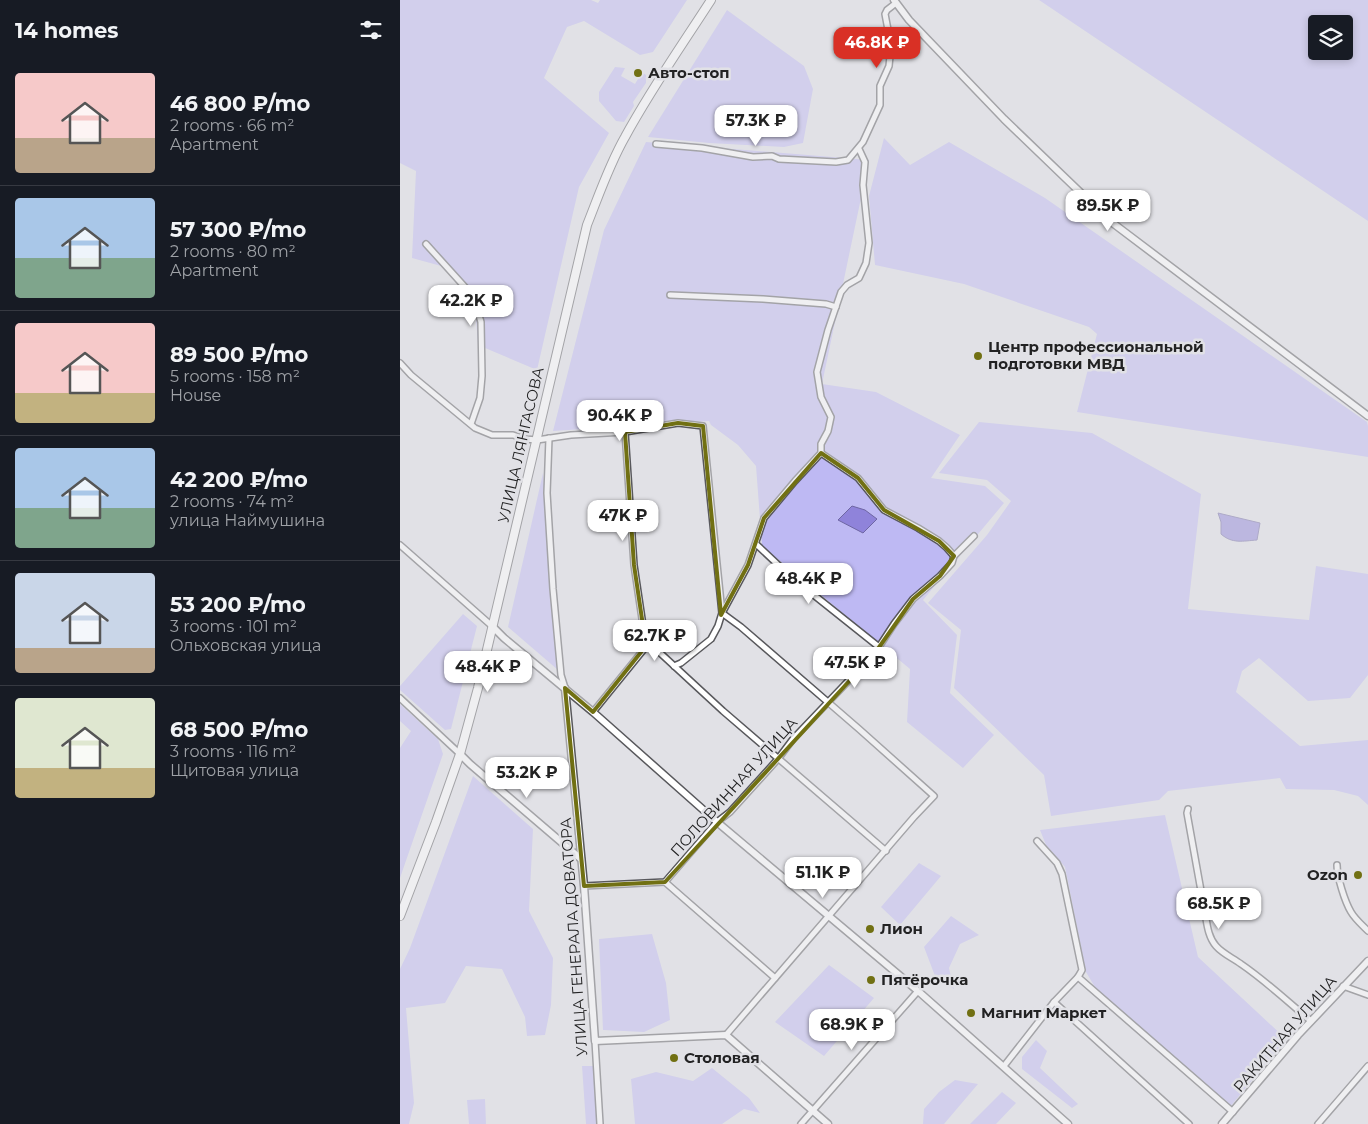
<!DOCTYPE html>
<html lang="en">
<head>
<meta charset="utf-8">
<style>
  body { margin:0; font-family:Montserrat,sans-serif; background:#20242c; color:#f1f3f6; height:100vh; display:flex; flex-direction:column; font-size:19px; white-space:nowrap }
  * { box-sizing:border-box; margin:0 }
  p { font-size:16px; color:#9ea1a6 }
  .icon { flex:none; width:28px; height:28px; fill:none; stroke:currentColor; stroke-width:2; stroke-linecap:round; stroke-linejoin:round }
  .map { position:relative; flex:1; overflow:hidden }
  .panel { display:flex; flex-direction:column; background:#171b24; width:400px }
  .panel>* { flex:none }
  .buttons { position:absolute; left:908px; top:15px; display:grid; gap:10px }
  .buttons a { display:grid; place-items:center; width:45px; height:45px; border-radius:5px; background:#171b24; box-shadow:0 2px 8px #0003; font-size:25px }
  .price { position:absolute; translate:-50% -42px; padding:0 11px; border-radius:10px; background:#fff; color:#222; font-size:16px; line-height:32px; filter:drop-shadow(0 1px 2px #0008) }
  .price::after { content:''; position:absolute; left:50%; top:30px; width:15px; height:11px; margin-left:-8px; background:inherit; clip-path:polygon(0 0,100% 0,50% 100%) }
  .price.current { background:#d93025; color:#fff }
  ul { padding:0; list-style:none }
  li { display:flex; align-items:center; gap:15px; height:125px; padding:0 15px }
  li+li { border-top:1px solid #363941 }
  li span { display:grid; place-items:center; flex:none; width:140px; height:100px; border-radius:5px; color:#555 }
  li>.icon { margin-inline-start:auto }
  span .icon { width:60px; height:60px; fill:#fffc; stroke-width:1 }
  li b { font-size:21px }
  h2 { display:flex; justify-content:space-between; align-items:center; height:60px; padding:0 15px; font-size:21px }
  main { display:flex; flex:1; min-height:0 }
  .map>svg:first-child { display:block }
</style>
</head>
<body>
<main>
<section class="panel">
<h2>14 homes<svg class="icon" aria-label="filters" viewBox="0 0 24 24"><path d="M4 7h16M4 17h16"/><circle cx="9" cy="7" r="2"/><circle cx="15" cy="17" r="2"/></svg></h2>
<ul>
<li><span style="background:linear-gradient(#f6c9c9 65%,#b9a48a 0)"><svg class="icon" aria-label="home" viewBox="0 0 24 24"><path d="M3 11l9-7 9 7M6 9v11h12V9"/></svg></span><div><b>46 800 ₽/mo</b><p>2 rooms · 66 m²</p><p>Apartment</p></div></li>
<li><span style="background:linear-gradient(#a9c7e8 60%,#7fa58c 0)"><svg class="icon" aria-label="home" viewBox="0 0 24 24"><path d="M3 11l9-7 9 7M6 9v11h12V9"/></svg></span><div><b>57 300 ₽/mo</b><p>2 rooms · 80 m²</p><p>Apartment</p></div></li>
<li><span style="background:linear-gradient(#f6c9c9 70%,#c2b280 0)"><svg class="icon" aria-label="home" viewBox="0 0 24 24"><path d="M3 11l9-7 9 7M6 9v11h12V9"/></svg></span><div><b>89 500 ₽/mo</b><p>5 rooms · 158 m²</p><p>House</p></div></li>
<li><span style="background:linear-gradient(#a9c7e8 60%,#7fa58c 0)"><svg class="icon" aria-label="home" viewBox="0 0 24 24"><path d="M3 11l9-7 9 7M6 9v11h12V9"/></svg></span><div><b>42 200 ₽/mo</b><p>2 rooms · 74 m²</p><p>улица Наймушина</p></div></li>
<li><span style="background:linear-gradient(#c9d6e8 75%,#b9a48a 0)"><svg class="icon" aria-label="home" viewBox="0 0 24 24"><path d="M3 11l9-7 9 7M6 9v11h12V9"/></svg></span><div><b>53 200 ₽/mo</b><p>3 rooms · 101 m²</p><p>Ольховская улица</p></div></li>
<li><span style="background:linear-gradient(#dfe7d0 70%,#c2b280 0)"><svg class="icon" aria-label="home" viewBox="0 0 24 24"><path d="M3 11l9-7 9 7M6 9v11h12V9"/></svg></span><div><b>68 500 ₽/mo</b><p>3 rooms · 116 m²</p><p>Щитовая улица</p></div></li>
</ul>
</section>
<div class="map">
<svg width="968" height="1124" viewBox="0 0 968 1124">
  <rect width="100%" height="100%" fill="#e1e1e6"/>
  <g fill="#beb9f3" fill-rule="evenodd">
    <polygon points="0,0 191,0 198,3 200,0 287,0 253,52 240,55 184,21 167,27 144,78 209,133 179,187 137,370 78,345 76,319 52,269 12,258 16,171 0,163"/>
    <path d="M 639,0 L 968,0 L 968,221 ZM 916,24 L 944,24 L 944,51 L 916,51 Z"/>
    <polygon points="327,10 404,66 413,89 403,143 384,147 309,143 248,137"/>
    <polygon points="215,67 225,68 221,76 235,84 242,72 246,75 246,83 233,102 234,106 224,122 216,121 199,101 199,92"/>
    <polygon points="484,138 510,165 549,142 645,198 967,422 968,426 968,457 677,412 697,334 689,327 564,284 475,265 469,196"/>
    <polygon points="246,142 469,160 422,384 476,392 560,435 531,478 585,486 604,503 523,600 557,635 550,693 594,735 563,768 507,722 510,669 362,546 356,466 338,445 311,425 309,421 153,431 204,230"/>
    <polygon points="579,422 692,433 801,494 788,609 909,620 916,566 968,574 968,675 950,698 908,701 859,658 842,671 836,692 900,746 968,740 968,805 958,796 934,790 886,789 880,778 768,791 759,800 651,816 644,775 554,688 561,630 528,603 587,535 611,501 587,480 539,473"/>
    <polygon points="143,473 158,670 108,627"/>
    <polygon points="63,614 77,626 51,729 45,730 0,690 0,686"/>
    <polygon points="0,704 38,739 43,754 0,878 0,748 11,731 0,721"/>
    <polygon points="73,776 133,829 129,911 153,958 151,1005 145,1035 127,1036 125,1017 102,969 66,966 45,1003 6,1008 14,1103 9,1124 0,1124 0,969 10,948"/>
    <polygon points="765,815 798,957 886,1039 830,1107 699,994 686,972 665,867 646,845 640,830"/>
    <polygon points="519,863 541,876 500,925 481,907"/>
    <polygon points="551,916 579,935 560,944 549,968 554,989 535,976 524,947"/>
    <polygon points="252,934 266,983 270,1020 244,1032 203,1030 199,939"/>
    <polygon points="429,965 474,998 424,1056 375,1022"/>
    <polygon points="636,1040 647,1051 640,1068 678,1104 672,1108 622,1069 622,1057"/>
    <polygon points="182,1066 193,1066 197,1124 186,1124"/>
    <polygon points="312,1068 349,1098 360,1113 344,1109 322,1124 235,1124 231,1079 256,1072 293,1081"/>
    <polygon points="555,1080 578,1084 544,1124 523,1124 524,1109 539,1092"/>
    <polygon points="602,1092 616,1103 596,1124 570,1124"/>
    <polygon points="85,1099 86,1124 69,1124 67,1100"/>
  </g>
  <g fill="#8f83da" stroke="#6e66a3">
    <polygon points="452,506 465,510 477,519 463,533 438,520"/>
    <path d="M 818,513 L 860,523 L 857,540 C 843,541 832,544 821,534 L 821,522 Z"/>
  </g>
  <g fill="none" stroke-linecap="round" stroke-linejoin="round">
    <defs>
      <g id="minor">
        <polyline points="256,144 302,148 353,157 372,156 379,159 436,162 448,160 463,142 480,105 480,86 489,66 490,56 489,35 485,14 487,10 496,3"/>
        <polyline points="26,244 73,296 81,322 82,376 80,398 71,424"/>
        <polyline points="270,295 363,299 426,304 436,307"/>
        <polyline points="0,363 11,375 75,428 92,435 113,435 125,439 137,440 171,435 225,432 278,423 303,426 322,613 341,627 459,729 534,796 514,817 326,1035"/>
        <polyline points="225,432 234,565 245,639 323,711 486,851"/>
        <polyline points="149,438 147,493 153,589 161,675 165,688"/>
        <polyline points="421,453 458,478 484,510 518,528 539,541 547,548 554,556"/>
        <polyline points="356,544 390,576 479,647"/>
        <polyline points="0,545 92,626"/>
        <polyline points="274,666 281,663 311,639 318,626 322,613 348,565 364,518 395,481 421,453 421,444 428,431 431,417 421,397 417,372 428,330 441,292 447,285 459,278 466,263 469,243 463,185 465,162 459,149"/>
        <polyline points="0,698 60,754"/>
        <polyline points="193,712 249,643"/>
        <path d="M 788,809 L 787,813 L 805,913 C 807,924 808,937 816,946 C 823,954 833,958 841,964 C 866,981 888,1002 911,1021"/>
        <path d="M 937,865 C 937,877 945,902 951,912 C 955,919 962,925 968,931"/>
        <polyline points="265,882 375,978"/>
        <polyline points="184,886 265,882 317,822 330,812 378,759 393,739 475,653 494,624 513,599 540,576 552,563 554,556 574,536"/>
        <polyline points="678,977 833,1112"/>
        <polyline points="943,986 968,995"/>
        <polyline points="654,1002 789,1124"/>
        <polyline points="195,1041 200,1124"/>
        <polyline points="604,1066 654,1002 678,977 682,970 662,874 657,863 637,841"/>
        <polyline points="401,1124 518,991"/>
        <polyline points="918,1124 968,1066"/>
      </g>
      <g id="tertiary">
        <polyline points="494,0 509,20 604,119 710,221 968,416"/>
        <polyline points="92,626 104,638 193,712 317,822 518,991 668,1124"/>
        <polyline points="165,688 184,886 195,1041 326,1035 428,1124"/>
        <polyline points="60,754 70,764 181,859"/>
        <polyline points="822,1124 898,1035 968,961"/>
      </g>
      <path id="secondary" d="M 0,916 L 36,822 L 60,754 L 78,688 L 187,225 C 199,195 209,165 225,137 C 251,89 282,45 311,0"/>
    </defs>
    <use href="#minor" stroke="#58585c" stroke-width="8"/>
    <use href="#tertiary" stroke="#58585c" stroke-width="9"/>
    <use href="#secondary" stroke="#58585c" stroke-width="10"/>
    <use href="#minor" stroke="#fff" stroke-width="5"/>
    <use href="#tertiary" stroke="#fff" stroke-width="6"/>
    <use href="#secondary" stroke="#fff" stroke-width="8"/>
  </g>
  <path d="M0 0H968V1124H0ZM 278,423 L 303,426 L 321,615 L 348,565 L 364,518 L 421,453 L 458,478 L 484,510 L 539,541 L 554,556 L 540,576 L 513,599 L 475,653 L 265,882 L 184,886 L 165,688 L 193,712 L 246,646 L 234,565 L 225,432 Z" fill="#e1e1e6" fill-opacity=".55" fill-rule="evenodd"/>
  <path fill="none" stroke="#717013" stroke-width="4" stroke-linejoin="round" d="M 278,423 L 303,426 L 321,615 L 348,565 L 364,518 L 421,453 L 458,478 L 484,510 L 539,541 L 554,556 L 540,576 L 513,599 L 475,653 L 265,882 L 184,886 L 165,688 L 193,712 L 246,646 L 234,565 L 225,432 Z"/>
  <g fill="#717013" stroke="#e1e1e6" stroke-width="2">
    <circle cx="238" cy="73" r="5"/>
    <circle cx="578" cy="356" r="5"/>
    <circle cx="958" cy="875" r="5"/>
    <circle cx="470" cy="929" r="5"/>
    <circle cx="471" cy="980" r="5"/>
    <circle cx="571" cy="1013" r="5"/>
    <circle cx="274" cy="1058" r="5"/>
  </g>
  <g text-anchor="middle" stroke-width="5" stroke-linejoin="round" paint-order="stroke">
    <g font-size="15" font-weight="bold" fill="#222223" stroke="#e1e1e6" text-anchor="start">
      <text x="248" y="78">Авто-стоп</text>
      <text x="588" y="352">Центр профессиональной<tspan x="588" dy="17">подготовки МВД</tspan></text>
      <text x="948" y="880" text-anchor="end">Ozon</text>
      <text x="480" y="934">Лион</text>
      <text x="481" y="985">Пятёрочка</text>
      <text x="581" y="1018">Магнит Маркет</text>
      <text x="284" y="1063">Столовая</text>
    </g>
    <g font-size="15" fill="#222223" stroke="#e1e1e6">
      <text transform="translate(121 445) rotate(-77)" y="5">УЛИЦА ЛЯНГАСОВА</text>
      <text transform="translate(334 787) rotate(-48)" y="5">ПОЛОВИННАЯ УЛИЦА</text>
      <text transform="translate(174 937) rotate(-94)" y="5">УЛИЦА ГЕНЕРАЛА ДОВАТОРА</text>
      <text transform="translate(885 1034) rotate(-49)" y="5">РАКИТНАЯ УЛИЦА</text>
    </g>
  </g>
</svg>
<div class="buttons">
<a><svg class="icon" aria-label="layers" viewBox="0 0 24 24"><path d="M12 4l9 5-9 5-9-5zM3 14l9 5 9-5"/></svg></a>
</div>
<b class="price current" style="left:477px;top:69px">46.8K ₽</b>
<b class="price" style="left:356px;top:147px">57.3K ₽</b>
<b class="price" style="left:708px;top:232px">89.5K ₽</b>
<b class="price" style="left:71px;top:327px">42.2K ₽</b>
<b class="price" style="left:220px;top:442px">90.4K ₽</b>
<b class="price" style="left:223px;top:542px">47K ₽</b>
<b class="price" style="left:409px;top:605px">48.4K ₽</b>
<b class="price" style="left:255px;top:662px">62.7K ₽</b>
<b class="price" style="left:455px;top:689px">47.5K ₽</b>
<b class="price" style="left:88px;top:693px">48.4K ₽</b>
<b class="price" style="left:127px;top:799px">53.2K ₽</b>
<b class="price" style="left:423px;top:899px">51.1K ₽</b>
<b class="price" style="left:819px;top:930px">68.5K ₽</b>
<b class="price" style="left:452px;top:1051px">68.9K ₽</b>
</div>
</main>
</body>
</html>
